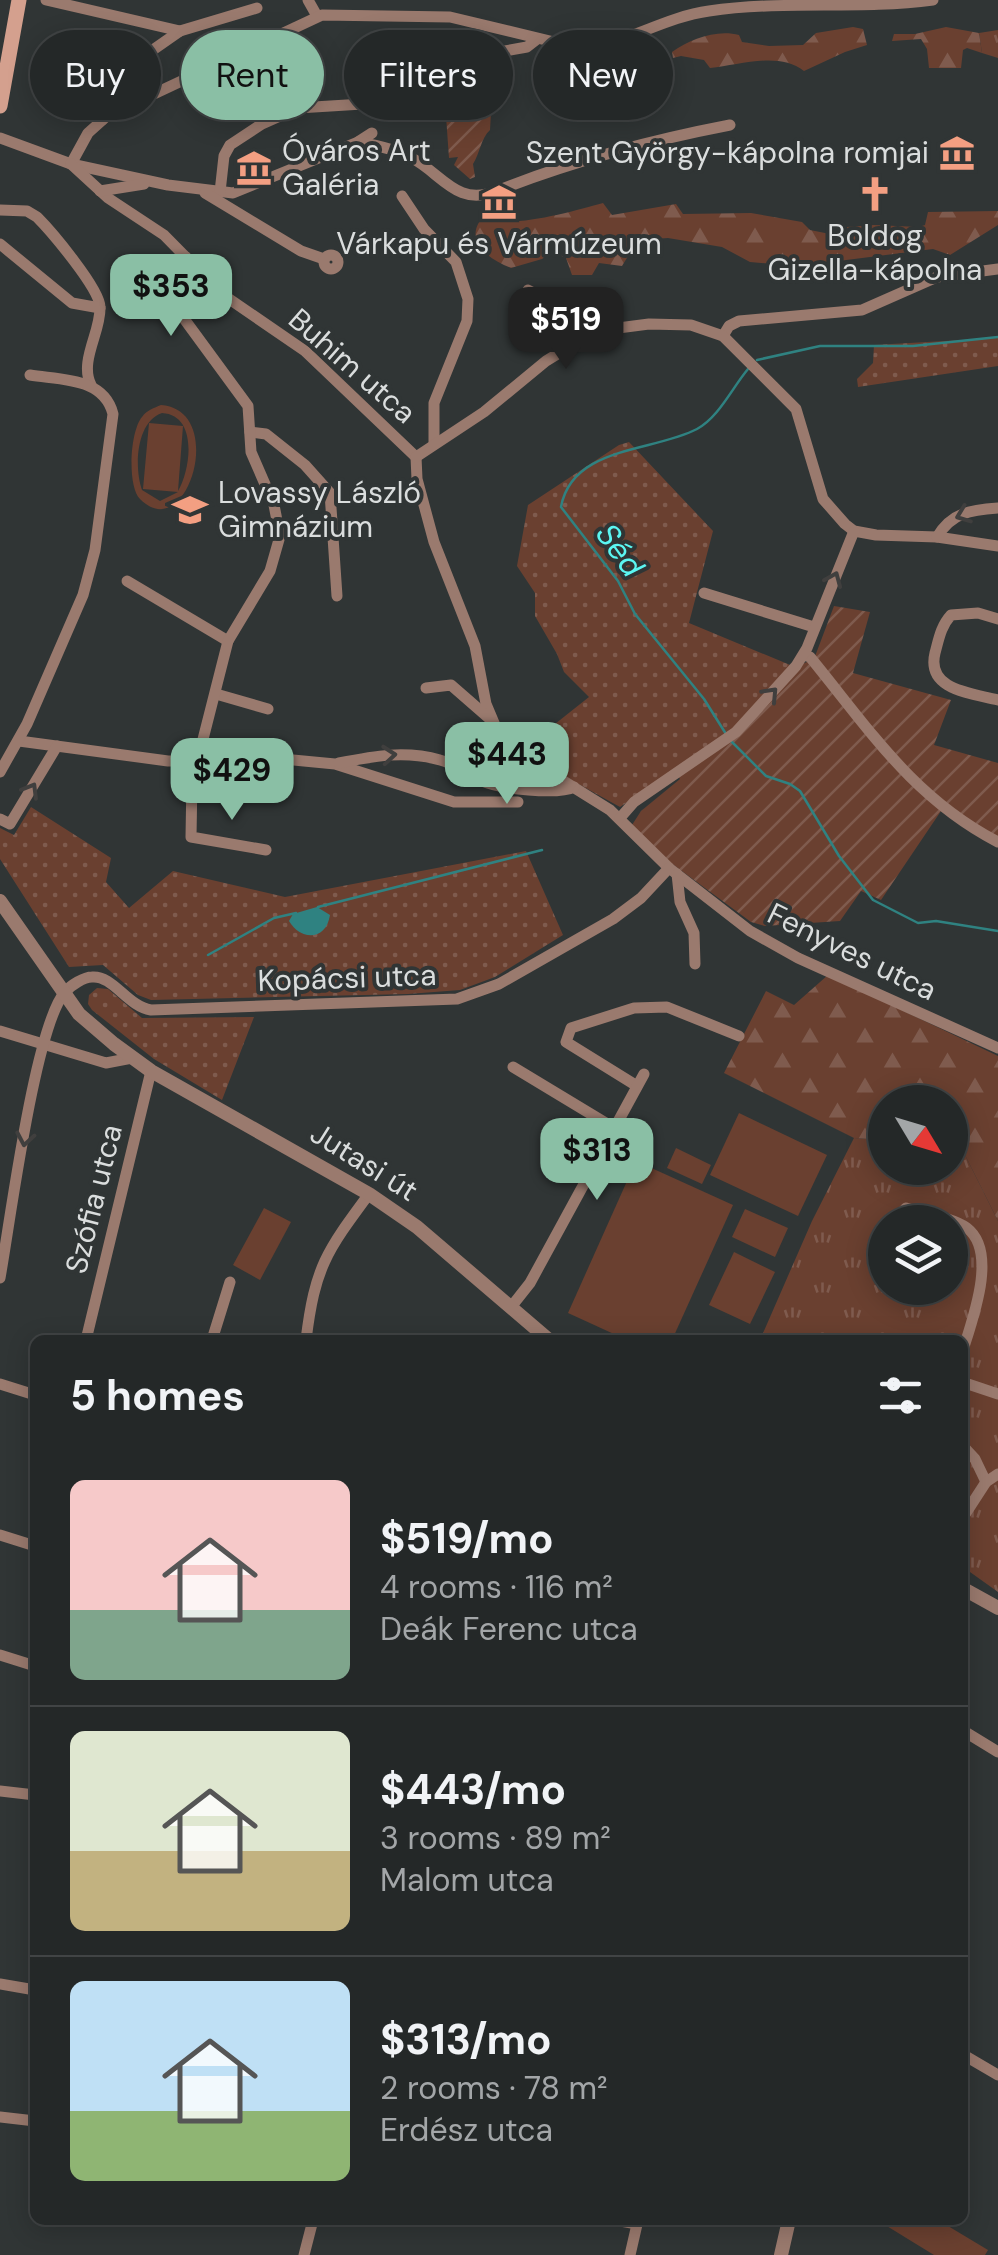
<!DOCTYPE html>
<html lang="en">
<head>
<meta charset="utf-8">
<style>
  body { margin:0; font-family:"DM Sans",sans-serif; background:#303434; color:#f1f3f6; height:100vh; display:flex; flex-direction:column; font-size:38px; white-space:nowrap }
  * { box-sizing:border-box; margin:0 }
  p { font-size:32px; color:#a3a6a8 }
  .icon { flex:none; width:55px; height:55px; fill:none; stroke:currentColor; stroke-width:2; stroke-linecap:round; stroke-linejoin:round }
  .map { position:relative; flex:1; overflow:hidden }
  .side { position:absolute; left:30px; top:1335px; width:938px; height:890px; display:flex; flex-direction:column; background:#242828; border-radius:15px; box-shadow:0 5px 25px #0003,0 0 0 2px #414445 }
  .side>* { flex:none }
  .top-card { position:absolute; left:30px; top:30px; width:940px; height:90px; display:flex; gap:20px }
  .needle { width:65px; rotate:128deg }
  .fabs { position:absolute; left:868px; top:1085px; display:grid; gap:20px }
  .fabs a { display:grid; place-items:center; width:100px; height:100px; border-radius:50%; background:#242828; box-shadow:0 5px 25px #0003,0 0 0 2px #414445; font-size:50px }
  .price { position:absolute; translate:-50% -85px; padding:0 22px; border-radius:20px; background:#8abfa5; color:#111; font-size:32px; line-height:65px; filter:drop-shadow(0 2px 5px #0008) }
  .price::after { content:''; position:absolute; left:50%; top:60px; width:30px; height:22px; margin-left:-15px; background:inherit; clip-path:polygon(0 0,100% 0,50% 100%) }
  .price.on { background:#222; color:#fff }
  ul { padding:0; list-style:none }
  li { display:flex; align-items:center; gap:30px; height:250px; padding:0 40px }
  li+li { border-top:2px solid #414445 }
  li span { display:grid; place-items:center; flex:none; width:280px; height:200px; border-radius:15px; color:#555 }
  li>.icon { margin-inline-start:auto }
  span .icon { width:120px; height:120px; fill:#fffc; stroke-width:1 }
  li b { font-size:42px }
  h2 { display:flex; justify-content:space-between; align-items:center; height:120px; padding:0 40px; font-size:42px }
  .pill { padding:0 35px; border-radius:45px; background:#242828; box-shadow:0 5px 25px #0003,0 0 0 2px #414445; font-size:35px; line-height:90px }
  .pill.on { background:#8abfa5; color:#111 }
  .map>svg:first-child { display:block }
</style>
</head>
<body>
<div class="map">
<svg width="998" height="2255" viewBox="0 0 998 2255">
  <defs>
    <pattern id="grass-tufts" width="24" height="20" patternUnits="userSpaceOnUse" patternTransform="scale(2.5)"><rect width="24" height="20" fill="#6a4030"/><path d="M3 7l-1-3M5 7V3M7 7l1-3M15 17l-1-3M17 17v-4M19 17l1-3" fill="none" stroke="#7f5b4e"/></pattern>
    <pattern id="forest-firs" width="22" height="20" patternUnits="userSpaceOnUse" patternTransform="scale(2.5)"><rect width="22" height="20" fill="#6a4030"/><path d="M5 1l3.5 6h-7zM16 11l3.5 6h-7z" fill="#7f5b4e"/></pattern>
    <pattern id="park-dots" width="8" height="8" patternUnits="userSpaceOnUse" patternTransform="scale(2.5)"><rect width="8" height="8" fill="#6a4030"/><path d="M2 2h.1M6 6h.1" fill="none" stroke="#7f5b4e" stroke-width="1.8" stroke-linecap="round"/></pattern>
    <pattern id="garden-furrows" width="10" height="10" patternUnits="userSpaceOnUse" patternTransform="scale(2.5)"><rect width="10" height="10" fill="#6a4030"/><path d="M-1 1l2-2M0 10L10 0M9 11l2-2" fill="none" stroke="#7f5b4e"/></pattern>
    <pattern id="water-ripples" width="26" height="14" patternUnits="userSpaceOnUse" patternTransform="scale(2.5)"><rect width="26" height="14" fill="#2f8281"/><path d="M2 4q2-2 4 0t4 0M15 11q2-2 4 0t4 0" fill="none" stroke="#366868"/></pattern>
  </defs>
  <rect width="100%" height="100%" fill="#303535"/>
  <g fill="url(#grass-tufts)" fill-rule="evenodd">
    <polygon points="998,30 998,58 982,53 979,33"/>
    <path d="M 854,1138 L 885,1140 L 885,1168 L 950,1168 L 950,1146 L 961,1147 L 998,1221 L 998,1592 L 963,1567 L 962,1340 L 760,1340 L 812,1221 ZM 885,1222 L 950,1222 L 950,1288 L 885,1288 Z"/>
  </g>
  <g fill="url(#forest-firs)">
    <path d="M 853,27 L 863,29 L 867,45 L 845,52 L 804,71 C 779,51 740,65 710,68 L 704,60 L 681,56 L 673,58 L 672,52 C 690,39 717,29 739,35 L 742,42 L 769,46 L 803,45 L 816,33 Z"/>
    <polygon points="946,27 979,33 982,53 967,48 963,50 961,68 929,68 927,49 921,39 892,41 894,34 915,34"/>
    <path d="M 603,203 L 612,215 L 676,204 L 683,214 L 751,213 L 802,222 L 810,230 L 830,234 L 847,227 L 874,225 L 919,227 L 925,225 L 928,212 L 998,211 L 998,225 L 950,255 L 933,249 L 799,266 L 750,262 L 722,247 L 668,238 L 638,240 L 622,266 L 599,263 L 592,275 L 572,275 L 566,258 L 552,252 L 542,259 L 511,268 C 490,260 462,241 483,217 C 489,217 493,220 499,221 C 524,225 578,210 603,203 Z"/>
    <polygon points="828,975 998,1056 998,1221 961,1147 950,1146 950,1102 885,1102 885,1140 854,1138 724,1073 766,991 794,1005"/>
  </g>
  <g fill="url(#park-dots)">
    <polygon points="998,338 998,366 858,387 857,379 873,363 874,345"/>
    <polygon points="629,442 713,531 689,623 795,667 732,732 620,807 573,781 530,751 531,743 589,697 564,672 557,654 535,616 535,593 517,566 528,505 619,445"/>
    <polygon points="31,807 111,858 106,882 129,908 173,871 285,897 526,851 563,935 495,977 460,990 408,994 151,1000 138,995 103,965 69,967 0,859 0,828 14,835"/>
    <polygon points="97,988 108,989 142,1018 254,1017 222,1100 154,1059 92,1010 88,1004 89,995"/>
  </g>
  <g fill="url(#garden-furrows)">
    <path d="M 476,101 L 476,112 L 491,112 L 490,130 C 481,138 480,153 473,164 L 475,177 L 470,179 L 454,165 L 458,157 L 449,158 L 445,102 Z"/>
    <polygon points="834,606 870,612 853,673 951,700 934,745 998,763 998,842 941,811 881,900 861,891 840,921 765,926 751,922 671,863 632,825 641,811 680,779 674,768 732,732 795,667 814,659"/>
  </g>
  <g fill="#6a4030" fill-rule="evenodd">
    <path d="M 161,405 C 228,410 187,547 140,499 C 127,486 130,431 142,417 C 147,410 154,408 161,405 ZM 162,413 C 198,415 191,469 178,491 L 183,426 L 149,423 L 143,489 L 178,492 L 160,501 L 142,490 C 134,467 136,422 162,413 Z"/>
    <polygon points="739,1113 827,1155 798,1216 710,1175"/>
    <polygon points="676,1148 711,1165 702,1184 667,1168"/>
    <polygon points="636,1161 733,1205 672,1340 627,1340 568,1313"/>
    <polygon points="264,1208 291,1222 260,1280 233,1265"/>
    <polygon points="745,1209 788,1228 775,1257 732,1237"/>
    <polygon points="734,1252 775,1272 750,1324 709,1305"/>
    <polygon points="877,2220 938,2220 988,2250 985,2255 934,2255"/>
  </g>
  <path fill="url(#water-ripples)" d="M 317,907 L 330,915 C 326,941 301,941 289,921 L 293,914 Z"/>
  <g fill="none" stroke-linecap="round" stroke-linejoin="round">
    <g stroke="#2f8281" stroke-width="2.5">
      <polyline points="757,360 820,346 913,346 998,337"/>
      <path d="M 726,734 L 704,699 L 635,614 L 618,581 L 561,507 C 572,446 653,452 697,429 C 719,417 732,388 748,369"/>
      <polyline points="731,741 766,776 790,784 800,791 839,856 873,900 918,923 936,921 998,931"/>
      <polyline points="318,907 542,850"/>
      <polyline points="208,955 274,918 296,913"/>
    </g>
    <g stroke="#9a7a6e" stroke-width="11">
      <polyline points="46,0 180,31"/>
      <polyline points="308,0 317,16"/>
      <polyline points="102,120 98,103 112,74 127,68 180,31 257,8"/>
      <polyline points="0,138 71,164 168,185 233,193 358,142 372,133"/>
      <path d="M 358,142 C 375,145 398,150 412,158 C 442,174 457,207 496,191"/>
      <path d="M 71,164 L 88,133 L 107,116 L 322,15 L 450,17 L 583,49 C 627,43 665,17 709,11 C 783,0 859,10 933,0"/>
      <polyline points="71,164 108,198 164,235 222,294 305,351 416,457"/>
      <path d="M 499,190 C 573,161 652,140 730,125"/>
      <polyline points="100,191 144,184"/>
      <polyline points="220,192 224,156 230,145 262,124 298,108 395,102 464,58 527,47 536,40"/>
      <polyline points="205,193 301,251 324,259"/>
      <polyline points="402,196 424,229 456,262 468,299 467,321 434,403 434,442"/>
      <path d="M 0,210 L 27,211 L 37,217 C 51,231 100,289 100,307 C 101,332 79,361 91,385"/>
      <polyline points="0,244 72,303 100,308"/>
      <circle cx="331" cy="262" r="7"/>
      <polyline points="528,290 583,319 595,331"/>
      <polyline points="723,336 729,326 739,321 862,310 937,277 998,269"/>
      <polyline points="250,432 266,434 305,465 330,493 337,596"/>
      <polyline points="416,457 417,479 434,542 475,646 486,704 499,735 541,767 610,810 669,868 750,931 798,958 998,1048"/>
      <polyline points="416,457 484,412 546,361 595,331 649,324 691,325 723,336 796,409 823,499 845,524 854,531 876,535 937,537 998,546"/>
      <path d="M 937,537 C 952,512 971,510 998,508"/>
      <polyline points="127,581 228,641"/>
      <polyline points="704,593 814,627"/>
      <path d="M 998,619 L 978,613 L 951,615 C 941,626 939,638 935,653 C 926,690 971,693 998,700"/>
      <path d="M 804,655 L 810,657 C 869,729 913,798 998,842"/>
      <polyline points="426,688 451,685 490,719"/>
      <polyline points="216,694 268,709"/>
      <polyline points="19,741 168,761 180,761 200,751 228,641 270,571 280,536 274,505 251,452 248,406 182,316 170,276 186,257"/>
      <polyline points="200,751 335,764 454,802 518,802"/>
      <polyline points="187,758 192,778 191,837 266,850"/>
      <path d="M 339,763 C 374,756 405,750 440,760 C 456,764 468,774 482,781 C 500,789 558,795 574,787"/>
      <path d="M 0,772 L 27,724 L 83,595 L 95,550 L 113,414 C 104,377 60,380 30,375"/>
      <polyline points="620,818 634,802 736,732 796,666 807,648 854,531"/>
      <polyline points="0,819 10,824 57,746"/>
      <polyline points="677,874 680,902 694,933 695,964"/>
      <polyline points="0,1031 106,1063 132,1058"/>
      <polyline points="513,1067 614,1128"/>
      <polyline points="637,1086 566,1042 571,1028 634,1008 667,1007 739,1036"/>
      <path d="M 893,1222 L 906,1208 C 925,1214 951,1217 967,1228 C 998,1252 973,1318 962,1353"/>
      <path d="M 0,1278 C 10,1223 35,1026 65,992 C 71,985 84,977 92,977 C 113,975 127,1006 151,1010 L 457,999 L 499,984 L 613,919 L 641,898 L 669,868"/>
      <polyline points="511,1307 530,1283 644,1074"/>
      <polyline points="86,1340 151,1071"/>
      <polyline points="212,1340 230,1282"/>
      <path d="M 306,1340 C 315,1267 326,1252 369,1194"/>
      <polyline points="962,1382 998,1394"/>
      <polyline points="0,1384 35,1395"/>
      <polyline points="962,1445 975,1459 986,1482"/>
      <polyline points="962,1519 986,1482 998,1474"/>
      <polyline points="0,1535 35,1546"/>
      <polyline points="0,1655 35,1666"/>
      <polyline points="962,1730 998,1752"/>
      <polyline points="0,1791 35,1795"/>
      <polyline points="0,1984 35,1990"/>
      <polyline points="962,2054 998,2075"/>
      <polyline points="0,2117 35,2121"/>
      <polyline points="615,2220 637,2224"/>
      <polyline points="304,2255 313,2220"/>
      <polyline points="630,2255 638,2220"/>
    </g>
    <g stroke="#9a7a6e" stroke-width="14">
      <polyline points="0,901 79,1014 114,1044 151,1071 369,1194 417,1227 549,1340"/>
      <polyline points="962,1588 998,1608"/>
      <polyline points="781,2255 789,2220"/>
    </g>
    <polyline stroke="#d4a08e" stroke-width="15" points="0,106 19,0"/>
  </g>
  <defs><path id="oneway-chevron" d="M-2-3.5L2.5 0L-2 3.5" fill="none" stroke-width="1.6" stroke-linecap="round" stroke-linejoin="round" transform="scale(2.5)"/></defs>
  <g stroke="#403f3e">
    <use href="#oneway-chevron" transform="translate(963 515) rotate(159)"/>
    <use href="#oneway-chevron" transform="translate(834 579) rotate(-67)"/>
    <use href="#oneway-chevron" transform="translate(771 694) rotate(-47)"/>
    <use href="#oneway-chevron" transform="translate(389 755) rotate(-5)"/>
    <use href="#oneway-chevron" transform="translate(31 790) rotate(-59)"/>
    <use href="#oneway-chevron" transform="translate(25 1139) rotate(100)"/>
  </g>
  <defs>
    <symbol id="museum-bare" viewBox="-9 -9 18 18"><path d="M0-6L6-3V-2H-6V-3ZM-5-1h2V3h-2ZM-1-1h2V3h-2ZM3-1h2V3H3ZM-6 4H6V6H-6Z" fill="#f39f82" stroke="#303535" stroke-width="2.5" paint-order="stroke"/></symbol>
    <symbol id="church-bare" viewBox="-9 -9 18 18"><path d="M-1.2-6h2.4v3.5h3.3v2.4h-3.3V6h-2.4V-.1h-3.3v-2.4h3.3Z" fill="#f39f82" stroke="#303535" stroke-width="2.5" paint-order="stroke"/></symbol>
    <symbol id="school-bare" viewBox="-9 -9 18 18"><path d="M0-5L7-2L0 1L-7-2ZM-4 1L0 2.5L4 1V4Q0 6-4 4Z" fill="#f39f82" stroke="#303535" stroke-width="2.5" paint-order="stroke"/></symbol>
  </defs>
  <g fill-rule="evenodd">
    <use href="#museum-bare" x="932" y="128" width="50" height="50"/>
    <use href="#museum-bare" x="229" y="143" width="50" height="50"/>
    <use href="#church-bare" x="850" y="169" width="50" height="50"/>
    <use href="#museum-bare" x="474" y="177" width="50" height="50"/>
    <use href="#school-bare" x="165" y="485" width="50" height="50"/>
  </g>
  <g text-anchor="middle" stroke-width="8" stroke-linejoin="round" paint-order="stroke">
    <g font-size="30" fill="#dadddd" stroke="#303535" text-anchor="start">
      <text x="282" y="161">Óváros Art<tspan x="282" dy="34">Galéria</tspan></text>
      <text x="929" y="163" text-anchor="end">Szent György-kápolna romjai</text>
      <text x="875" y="246" text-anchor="middle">Boldog<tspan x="875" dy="34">Gizella-kápolna</tspan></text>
      <text x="499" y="254" text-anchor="middle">Várkapu és Vármúzeum</text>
      <text x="218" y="503">Lovassy László<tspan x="218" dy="34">Gimnázium</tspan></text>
    </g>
    <g font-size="30" fill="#dadddd" stroke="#303535">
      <text transform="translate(352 366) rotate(41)" y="10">Buhim utca</text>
      <text transform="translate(852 952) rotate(26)" y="10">Fenyves utca</text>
      <text transform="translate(347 978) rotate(-2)" y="10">Kopácsi utca</text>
      <text transform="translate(364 1162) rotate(32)" y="10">Jutasi út</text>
      <text transform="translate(94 1199) rotate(-76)" y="10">Szófia utca</text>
    </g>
    <g font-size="32" font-style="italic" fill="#5bf6f2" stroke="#303535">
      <text transform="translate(620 550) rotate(54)" y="11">Séd</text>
    </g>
  </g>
</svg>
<div class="fabs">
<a><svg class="needle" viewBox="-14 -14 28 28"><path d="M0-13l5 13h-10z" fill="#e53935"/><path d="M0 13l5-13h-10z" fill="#a3a6a8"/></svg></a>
<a><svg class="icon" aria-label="layers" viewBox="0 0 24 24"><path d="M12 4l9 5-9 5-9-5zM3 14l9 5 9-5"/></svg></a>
</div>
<b class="price" style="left:171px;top:339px">$353</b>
<b class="price on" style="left:566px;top:372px">$519</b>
<b class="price" style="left:507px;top:807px">$443</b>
<b class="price" style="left:232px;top:823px">$429</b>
<b class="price" style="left:597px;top:1203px">$313</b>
<div class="top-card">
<a class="pill">Buy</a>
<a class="pill on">Rent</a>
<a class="pill">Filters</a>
<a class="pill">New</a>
</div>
<section class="side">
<h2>5 homes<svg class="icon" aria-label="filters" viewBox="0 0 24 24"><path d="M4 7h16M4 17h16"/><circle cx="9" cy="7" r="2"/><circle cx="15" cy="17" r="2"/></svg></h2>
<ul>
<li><span style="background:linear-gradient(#f6c9c9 65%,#7fa58c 0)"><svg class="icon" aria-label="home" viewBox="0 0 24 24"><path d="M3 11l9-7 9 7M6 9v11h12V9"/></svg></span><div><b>$519/mo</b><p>4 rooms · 116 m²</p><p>Deák Ferenc utca</p></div></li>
<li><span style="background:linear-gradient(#dfe7d0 60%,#c2b280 0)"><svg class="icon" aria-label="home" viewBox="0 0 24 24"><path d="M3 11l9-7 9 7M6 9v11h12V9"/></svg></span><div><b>$443/mo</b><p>3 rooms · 89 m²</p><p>Malom utca</p></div></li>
<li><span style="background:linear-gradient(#bfe0f5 65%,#8fb573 0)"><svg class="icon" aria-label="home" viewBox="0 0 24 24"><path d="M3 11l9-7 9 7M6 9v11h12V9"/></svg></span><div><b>$313/mo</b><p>2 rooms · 78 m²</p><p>Erdész utca</p></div></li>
</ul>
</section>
</div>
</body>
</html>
